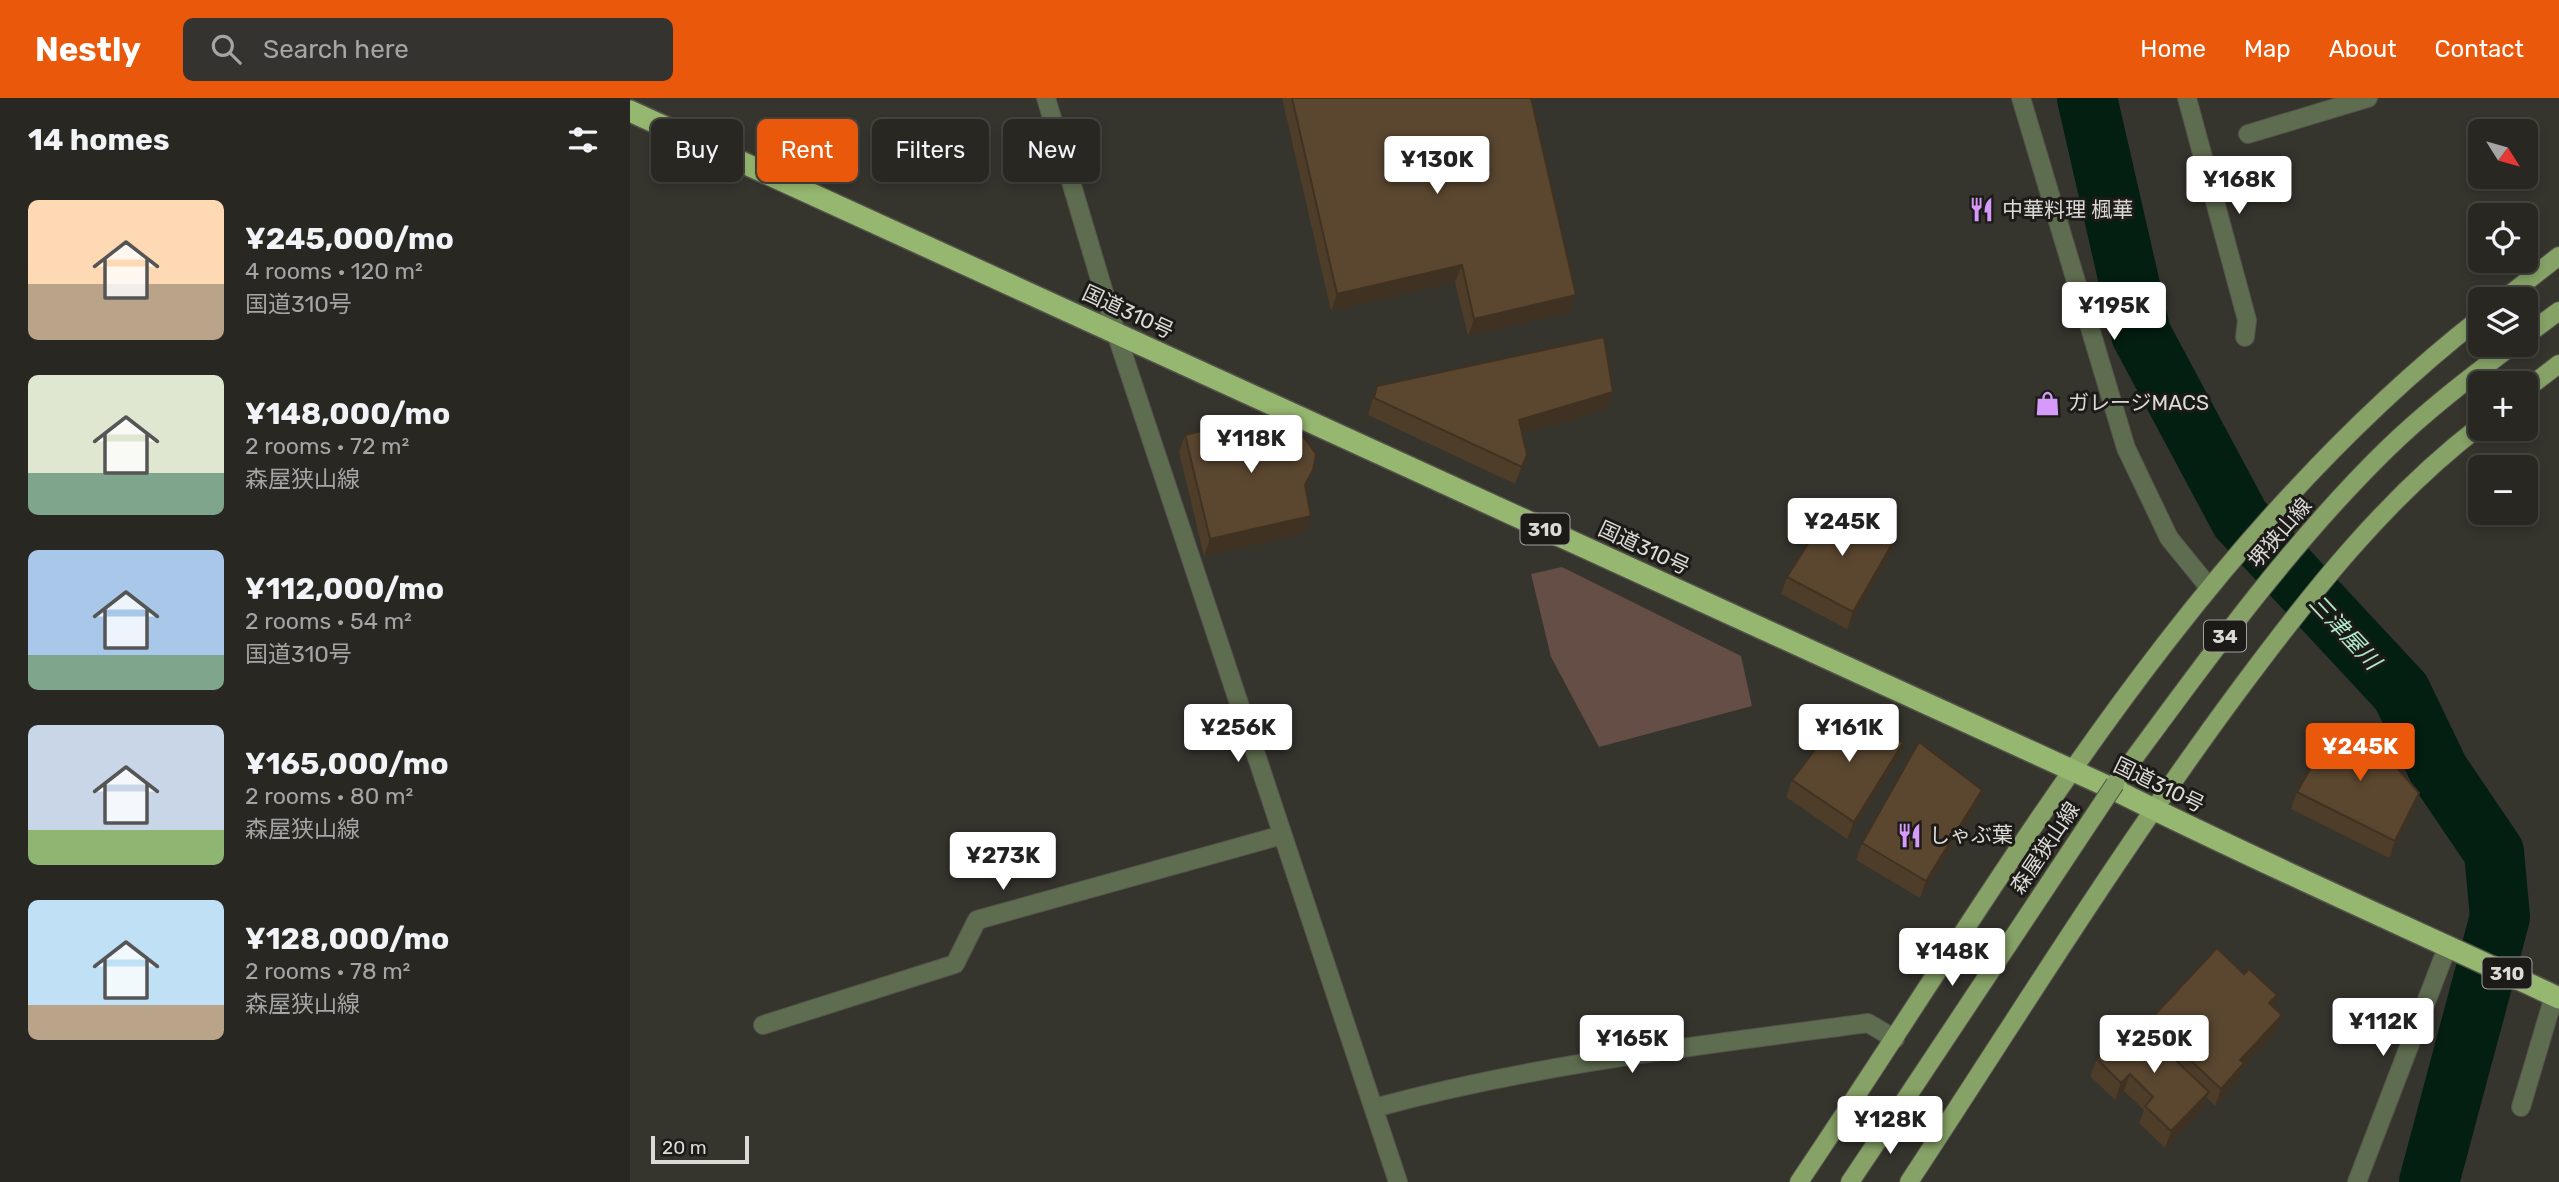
<!DOCTYPE html>
<html lang="en">
<head>
<meta charset="utf-8">
<style>
  body { margin:0; font-family:Rubik,"Noto Sans JP",sans-serif; background:#34332f; color:#f1f3f6; height:100vh; display:flex; flex-direction:column; font-size:26px; white-space:nowrap }
  * { box-sizing:border-box; margin:0 }
  p { font-size:23px; color:#a5a5a5 }
  .icon { flex:none; width:38px; height:38px; fill:none; stroke:currentColor; stroke-width:2; stroke-linecap:round; stroke-linejoin:round }
  .map { position:relative; flex:1; overflow:hidden }
  .side { display:flex; flex-direction:column; background:#282722; width:630px }
  .side>* { flex:none }
  .top-card { position:absolute; left:21px; top:21px; width:665px; height:63px; display:flex; gap:14px }
  .needle { width:46px; rotate:127deg }
  .buttons { position:absolute; left:1838px; top:21px; display:grid; gap:14px }
  .buttons a { display:grid; place-items:center; width:70px; height:70px; border-radius:10px; background:#282722; box-shadow:0 4px 10px #0003,0 0 0 2px #444440; font-size:35px }
  .scale { position:absolute; left:21px; bottom:18px; width:98px; box-sizing:border-box; padding-left:7px; border:4px solid #dbdad6; border-top:0; font-size:19px; line-height:24px; white-space:nowrap; color:#dbdad6; -webkit-text-stroke:5px #1c1b18; paint-order:stroke }
  .price { position:absolute; translate:-50% -60px; padding:0 16px; border-radius:7px; background:#fff; color:#222; font-size:23px; line-height:46px; filter:drop-shadow(0 2px 4px #0008) }
  .price::after { content:''; position:absolute; left:50%; top:42px; width:21px; height:16px; margin-left:-10px; background:inherit; clip-path:polygon(0 0,100% 0,50% 100%) }
  .price.selected { background:#ea580c; color:#fff }
  ul { padding:0; list-style:none }
  li { display:flex; align-items:center; gap:21px; height:175px; padding:0 28px }
  li span { display:grid; place-items:center; flex:none; width:196px; height:140px; border-radius:10px; color:#555 }
  li>.icon { margin-inline-start:auto }
  span .icon { width:84px; height:84px; fill:#fffc; stroke-width:1 }
  li b { font-size:30px }
  h2 { display:flex; justify-content:space-between; align-items:center; height:84px; padding:0 28px; font-size:30px }
  .pill { padding:0 24px; border-radius:10px; background:#282722; box-shadow:0 4px 10px #0003,0 0 0 2px #444440; font-size:24px; line-height:63px }
  .pill.selected { background:#ea580c; color:#fff }
  header { display:flex; align-items:center; gap:42px; box-sizing:border-box; height:98px; padding:0 35px; background:#ea580c; color:#fff }
  header strong { font-size:33px }
  nav { display:flex; gap:38px; margin-inline-start:auto; font-size:24px }
  .search { width:490px; height:63px; background:#34332f; display:flex; align-items:center; gap:18px; box-sizing:border-box; padding:0 24px; border-radius:10px; color:#a5a5a5; font-size:26px }
  main { display:flex; flex:1; min-height:0 }
  .map>svg:first-child { display:block }
</style>
</head>
<body>
<header>
<strong>Nestly</strong>
<div class="search"><svg class="icon" aria-label="search" viewBox="0 0 24 24"><circle cx="10" cy="10" r="6"/><path d="M15 15l6 6"/></svg>Search here</div>
<nav><a>Home</a><a>Map</a><a>About</a><a>Contact</a></nav>
</header>
<main>
<section class="side">
<h2>14 homes<svg class="icon" aria-label="filters" viewBox="0 0 24 24"><path d="M4 7h16M4 17h16"/><circle cx="9" cy="7" r="2"/><circle cx="15" cy="17" r="2"/></svg></h2>
<ul>
<li><span style="background:linear-gradient(#ffd9b3 60%,#b9a48a 0)"><svg class="icon" aria-label="home" viewBox="0 0 24 24"><path d="M3 11l9-7 9 7M6 9v11h12V9"/></svg></span><div><b>¥245,000/mo</b><p>4 rooms · 120 m²</p><p>国道310号</p></div></li>
<li><span style="background:linear-gradient(#dfe7d0 70%,#7fa58c 0)"><svg class="icon" aria-label="home" viewBox="0 0 24 24"><path d="M3 11l9-7 9 7M6 9v11h12V9"/></svg></span><div><b>¥148,000/mo</b><p>2 rooms · 72 m²</p><p>森屋狭山線</p></div></li>
<li><span style="background:linear-gradient(#a9c7e8 75%,#7fa58c 0)"><svg class="icon" aria-label="home" viewBox="0 0 24 24"><path d="M3 11l9-7 9 7M6 9v11h12V9"/></svg></span><div><b>¥112,000/mo</b><p>2 rooms · 54 m²</p><p>国道310号</p></div></li>
<li><span style="background:linear-gradient(#c9d6e8 75%,#8fb573 0)"><svg class="icon" aria-label="home" viewBox="0 0 24 24"><path d="M3 11l9-7 9 7M6 9v11h12V9"/></svg></span><div><b>¥165,000/mo</b><p>2 rooms · 80 m²</p><p>森屋狭山線</p></div></li>
<li><span style="background:linear-gradient(#bfe0f5 75%,#b9a48a 0)"><svg class="icon" aria-label="home" viewBox="0 0 24 24"><path d="M3 11l9-7 9 7M6 9v11h12V9"/></svg></span><div><b>¥128,000/mo</b><p>2 rooms · 78 m²</p><p>森屋狭山線</p></div></li>
</ul>
</section>
<div class="map">
<svg width="1929" height="1084" viewBox="0 0 1929 1084">
  <rect width="100%" height="100%" fill="#35342d"/>
  <polygon fill="#644e46" points="932,469 1111,558 1122,608 969,649 921,559 901,476"/>
  <g fill="none" stroke-linecap="round" stroke-linejoin="round">
    <polyline stroke="#031f11" stroke-width="60" points="1457,0 1511,236 1610,421 1771,594 1809,673 1864,754 1870,819 1799,1084"/>
    <defs>
      <g id="minor">
        <polyline points="416,0 486,235 768,1084"/>
        <polyline points="1391,0 1496,350 1539,440 1578,488"/>
        <polyline points="1557,0 1617,222 1615,239"/>
        <polyline points="1618,36 1738,0"/>
        <polyline points="133,927 325,866 347,822 652,737"/>
        <polyline points="1891,1009 1924,898"/>
        <path d="M 744,1010 C 905,966 1072,947 1238,925 L 1265,941"/>
        <polyline points="1727,1084 1818,847"/>
      </g>
      <g id="major">
        <polyline points="1874,201 1929,158"/>
        <polyline points="1895,238 1929,213"/>
        <polyline points="1895,292 1929,266"/>
        <path d="M 1485,686 C 1570,571 1654,452 1756,352 C 1796,313 1839,280 1883,247"/>
        <path d="M 1169,1084 C 1374,780 1557,450 1850,220"/>
        <polyline points="1220,1084 1269,1011"/>
        <path d="M 1279,1084 C 1388,918 1493,748 1612,588 C 1682,494 1756,400 1850,328"/>
      </g>
      <path id="highway" d="M 0,13 L 1481,690 C 1628,764 1780,830 1929,900"/>
    </defs>
    <use href="#minor" stroke="#53524b" stroke-width="20"/>
    <use href="#major" stroke="#53524b" stroke-width="20"/>
    <use href="#highway" stroke="#53524b" stroke-width="24"/>
    <use href="#minor" stroke="#5e6c4f" stroke-width="18"/>
    <use href="#major" stroke="#86a266" stroke-width="18"/>
    <use href="#highway" stroke="#96b76f" stroke-width="21"/>
    <defs>
      <polyline id="major-bridge" points="1269,1011 1485,686"/>
    </defs>
    <use href="#major-bridge" stroke="#53524b" stroke-width="20" stroke-linecap="butt"/>
    <use href="#major-bridge" stroke="#86a266" stroke-width="18"/>
  </g>
  <g fill="#4e3d29">
    <polygon points="652,0 901,0 940,214 838,238 825,184 701,213"/>
    <polygon points="747,288 977,311 892,336 897,357 885,386 738,317"/>
    <polygon points="555,337 683,372 676,391 675,435 574,458 549,354"/>
    <polygon points="1265,441 1259,458 1217,531 1151,496 1157,479"/>
    <polygon points="1273,645 1267,662 1217,741 1156,699 1162,682"/>
    <polygon points="1352,692 1346,709 1290,800 1226,762 1232,745"/>
    <polygon points="1667,694 1789,695 1783,712 1759,760 1661,711"/>
    <polygon points="1614,876 1647,897 1643,908 1652,917 1646,934 1613,969 1608,982 1585,1008 1577,1000 1573,1011 1535,1050 1509,1025 1514,1012 1494,993 1485,1002 1460,978 1467,961 1515,932 1519,923"/>
  </g>
  <g fill="#403222">
    <polygon points="832,167 825,184 701,213 707,196"/>
    <polygon points="946,197 940,214 838,238 844,221"/>
    <polygon points="983,294 977,311 882,339 889,322"/>
    <polygon points="897,357 891,374 885,386 892,369"/>
    <polygon points="683,372 677,389 669,404 675,387"/>
    <polygon points="681,418 675,435 574,458 580,441"/>
    <polygon points="1265,441 1259,458 1217,531 1223,514"/>
    <polygon points="1273,645 1267,662 1217,741 1224,724"/>
    <polygon points="1352,692 1346,709 1290,800 1296,783"/>
    <polygon points="1789,695 1783,712 1759,760 1765,743"/>
    <polygon points="1647,897 1641,914 1639,905"/>
    <polygon points="1652,917 1646,934 1613,969 1608,982 1585,1008 1591,991 1610,962"/>
    <polygon points="1500,976 1494,993 1485,1002 1491,985"/>
    <polygon points="1579,994 1573,1011 1535,1050 1541,1033"/>
  </g>
  <g fill="#5b4730" stroke="#403222" stroke-width="2">
    <polygon points="662,0 901,0 946,197 844,221 832,167 707,196"/>
    <polygon points="974,239 983,294 889,322 897,357 892,369 744,300 747,288"/>
    <polygon points="633,317 659,329 675,341 686,356 683,372 675,387 681,418 580,441 555,337"/>
    <polygon points="1203,406 1265,441 1223,514 1157,479"/>
    <polygon points="1217,609 1273,645 1224,724 1162,682"/>
    <polygon points="1707,624 1739,638 1789,695 1765,743 1667,694"/>
    <polygon points="1289,644 1352,692 1296,783 1232,745"/>
    <polygon points="1587,850 1614,876 1619,871 1647,897 1639,905 1652,917 1610,962 1614,965 1591,991 1519,923"/>
    <polygon points="1504,922 1579,994 1541,1033 1515,1008 1523,999 1500,976 1491,985 1467,961"/>
  </g>
  <defs>
    <symbol id="restaurant-bare" viewBox="-9 -9 18 18"><path d="M-5-6h1v4h1v-4h1v4h1v-4h1v5L-1.5 .5V6h-2V.5L-5-1ZM5-6V6H3V1.5H1.5Q1.5-4 5-6Z" fill="#d69bfa" stroke="#1c1b18" stroke-width="2.5" paint-order="stroke"/></symbol>
    <symbol id="shop-bare" viewBox="-9 -9 18 18"><path d="M-5-2.5h2.3a2.7 3.5 0 0 1 5.4 0H5L5.5 6h-11ZM-1.5-2.5h3a1.5 2.3 0 0 0-3 0Z" fill="#d69bfa" stroke="#1c1b18" stroke-width="2.5" paint-order="stroke"/></symbol>
  </defs>
  <g fill-rule="evenodd">
    <use href="#restaurant-bare" x="1334" y="94" width="35" height="35"/>
    <use href="#shop-bare" x="1400" y="288" width="35" height="35"/>
    <use href="#restaurant-bare" x="1262" y="720" width="35" height="35"/>
  </g>
  <g text-anchor="middle" stroke-width="6" stroke-linejoin="round" paint-order="stroke">
    <g fill="#1c1b18" stroke="#a2a19d" stroke-width="2">
      <rect x="890.5" y="415.5" width="49" height="31" rx="5"/>
      <rect x="1574" y="522.5" width="42" height="31" rx="5"/>
      <rect x="1852.5" y="859.5" width="49" height="31" rx="5"/>
    </g>
    <g font-size="19" font-weight="bold" fill="#dbdad6">
      <text x="915" y="438">310</text>
      <text x="1595" y="545">34</text>
      <text x="1877" y="882">310</text>
    </g>
    <g font-size="21" fill="#dbdad6" stroke="#1c1b18" text-anchor="start">
      <text x="1372" y="119">中華料理 楓華</text>
      <text x="1438" y="312">ガレージMACS</text>
      <text x="1299" y="744">しゃぶ葉</text>
    </g>
    <g font-size="21" fill="#dbdad6" stroke="#1c1b18">
      <text transform="translate(498 214) rotate(25)" y="7">国道310号</text>
      <text transform="translate(1650 435) rotate(-49)" y="7">堺狭山線</text>
      <text transform="translate(1014 450) rotate(25)" y="7">国道310号</text>
      <text transform="translate(1529 687) rotate(26)" y="7">国道310号</text>
      <text transform="translate(1415 750) rotate(-56)" y="7">森屋狭山線</text>
    </g>
    <g font-size="23" font-style="italic" fill="#afe8c6" stroke="#1c1b18">
      <text transform="translate(1715 534) rotate(47)" y="8">三津屋川</text>
    </g>
  </g>
</svg>
<div class="buttons">
<a><svg class="needle" viewBox="-14 -14 28 28"><path d="M0-13l5 13h-10z" fill="#e53935"/><path d="M0 13l5-13h-10z" fill="#a5a5a5"/></svg></a>
<a><svg class="icon" aria-label="locate" viewBox="0 0 24 24"><circle cx="12" cy="12" r="6"/><path d="M12 2v4M12 18v4M2 12h4M18 12h4"/></svg></a>
<a><svg class="icon" aria-label="layers" viewBox="0 0 24 24"><path d="M12 4l9 5-9 5-9-5zM3 14l9 5 9-5"/></svg></a>
<a>+</a>
<a>−</a>
</div>
<div class="scale">20 m</div>
<b class="price" style="left:807px;top:98px">¥130K</b>
<b class="price" style="left:1609px;top:118px">¥168K</b>
<b class="price" style="left:1484px;top:244px">¥195K</b>
<b class="price" style="left:621px;top:377px">¥118K</b>
<b class="price" style="left:1212px;top:460px">¥245K</b>
<b class="price" style="left:608px;top:666px">¥256K</b>
<b class="price" style="left:1219px;top:666px">¥161K</b>
<b class="price selected" style="left:1730px;top:685px">¥245K</b>
<b class="price" style="left:373px;top:794px">¥273K</b>
<b class="price" style="left:1322px;top:890px">¥148K</b>
<b class="price" style="left:1753px;top:960px">¥112K</b>
<b class="price" style="left:1002px;top:977px">¥165K</b>
<b class="price" style="left:1524px;top:977px">¥250K</b>
<b class="price" style="left:1260px;top:1058px">¥128K</b>
<div class="top-card">
<a class="pill">Buy</a>
<a class="pill selected">Rent</a>
<a class="pill">Filters</a>
<a class="pill">New</a>
</div>
</div>
</main>
</body>
</html>
